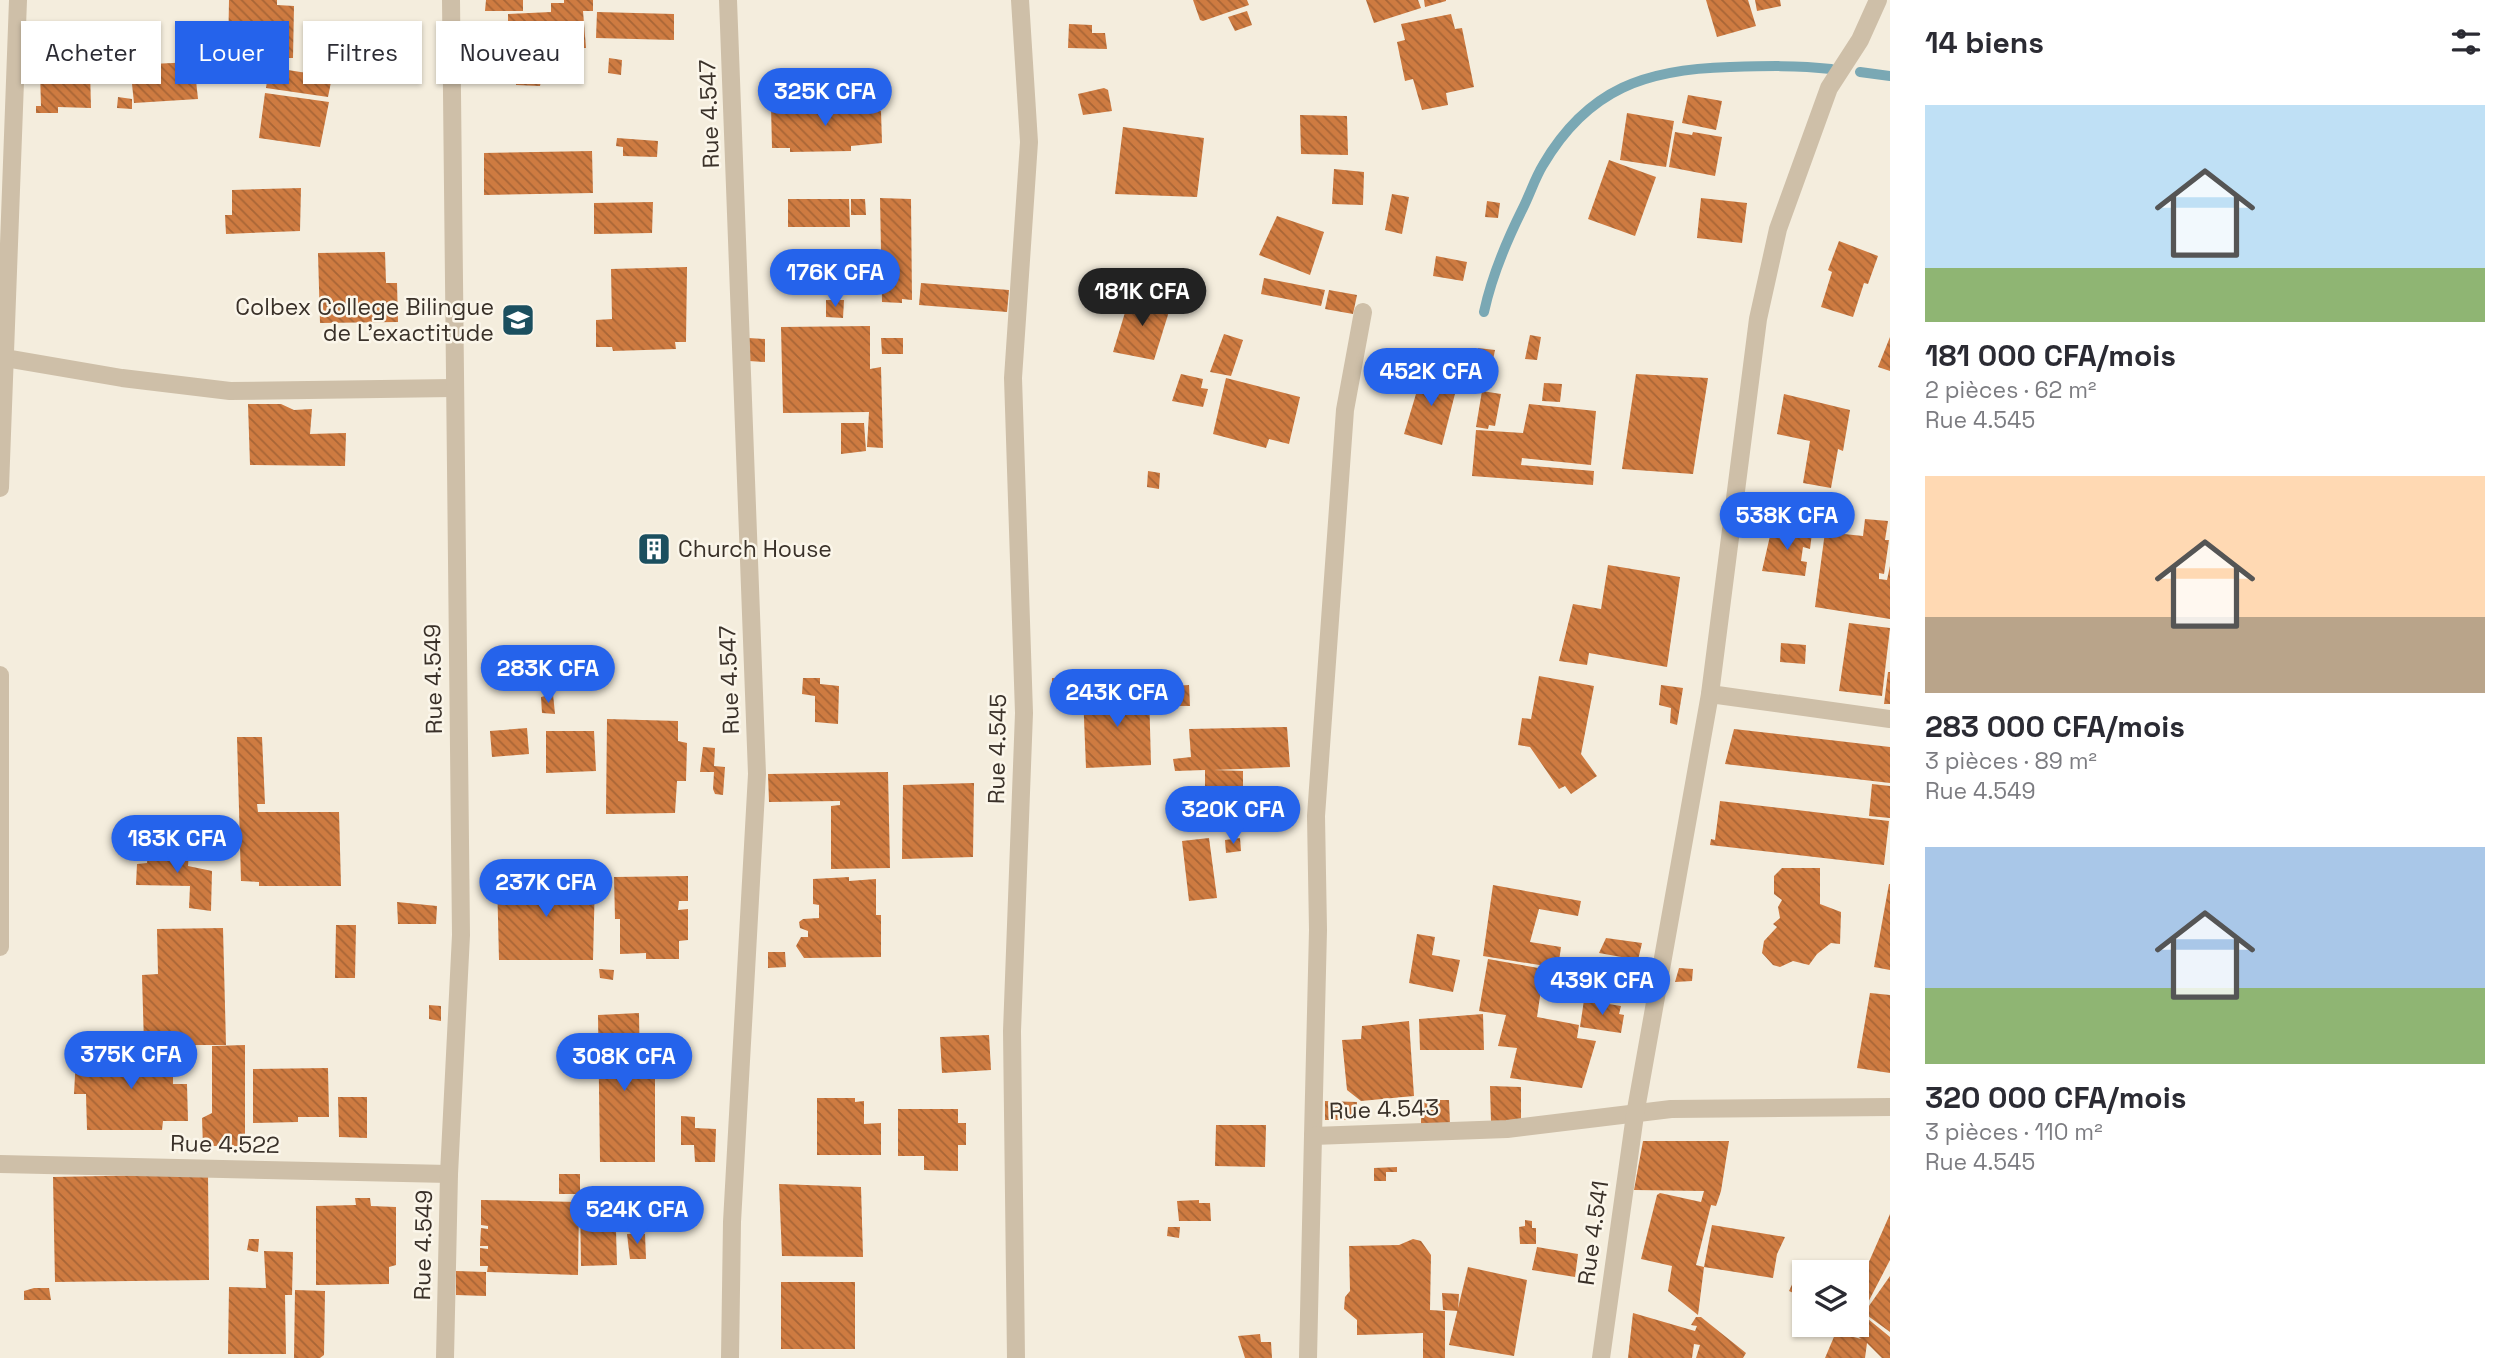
<!DOCTYPE html>
<html lang="fr">
<head>
<meta charset="utf-8">
<style>
  body { margin:0; font-family:"Space Grotesk",sans-serif; background:#f2f2f3; color:#2b2b33; height:100vh; display:flex; flex-direction:column; font-size:26px; white-space:nowrap }
  * { box-sizing:border-box; margin:0 }
  p { font-size:23px; color:#7c7c81 }
  .icon { flex:none; width:38px; height:38px; fill:none; stroke:currentColor; stroke-width:2; stroke-linecap:round; stroke-linejoin:round }
  .map { position:relative; flex:1; overflow:hidden }
  .side { display:flex; flex-direction:column; background:#fff; width:630px }
  .side>* { flex:none }
  .hud { position:absolute; left:21px; top:21px; width:665px; height:63px; display:flex; gap:14px }
  .tools { position:absolute; left:1792px; top:1260px; display:grid; gap:14px }
  .tools a { display:grid; place-items:center; width:77px; height:77px; border-radius:0px; background:#fff; box-shadow:0 2px 5px #0004; font-size:35px }
  .price { position:absolute; translate:-50% -60px; padding:0 16px; border-radius:24px; background:#2563eb; color:#fff; font-size:23px; line-height:46px; filter:drop-shadow(0 2px 4px #0008) }
  .price::after { content:''; position:absolute; left:50%; top:42px; width:21px; height:16px; margin-left:-10px; background:inherit; clip-path:polygon(0 0,100% 0,50% 100%) }
  .price.on { background:#222; color:#fff }
  ul { padding:0; list-style:none }
  li { display:grid; align-content:center; gap:14px; height:371px; padding:0 35px }
  li span { display:grid; place-items:center; height:217px; border-radius:0px; color:#555 }
  li>.icon { margin-inline-start:auto }
  span .icon { width:126px; height:126px; fill:#fffc; stroke-width:1 }
  li b { font-size:30px }
  h2 { display:flex; justify-content:space-between; align-items:center; height:84px; padding:0 35px; font-size:30px }
  .pill { padding:0 24px; border-radius:0px; background:#fff; box-shadow:0 2px 5px #0004; font-size:24px; line-height:63px }
  .pill.on { background:#2563eb; color:#fff }
  main { display:flex; flex:1; min-height:0 }
  .map>svg:first-child { display:block }
</style>
</head>
<body>
<main>
<div class="map">
<svg width="1890" height="1358" viewBox="0 0 1890 1358">
  <defs>
    <pattern id="building-back-hatch" width="6" height="6" patternUnits="userSpaceOnUse" patternTransform="scale(1.75)"><rect width="6" height="6" fill="#ce7b41"/><path d="M-1 5l2 2M0 0l6 6M5-1l2 2" fill="none" stroke="#a86536"/></pattern>
  </defs>
  <rect width="100%" height="100%" fill="#f4eddd"/>
  <g fill="none" stroke-linecap="round" stroke-linejoin="round">
    <g stroke="#7aa8b4" stroke-width="10">
      <polyline points="1860,72 1890,76"/>
      <path d="M 1484,312 C 1492,275 1506,242 1523,208 C 1530,194 1535,178 1543,165 C 1588,88 1647,69 1730,67 C 1764,66 1797,65 1831,69"/>
    </g>
  </g>
  <g fill="url(#building-back-hatch)">
    <polygon points="229,0 277,0 277,5 294,6 293,58 228,57"/>
    <polygon points="486,0 523,0 523,11 485,11"/>
    <polygon points="564,0 593,0 593,11 583,11 586,48 582,48 581,81 541,81 540,86 516,85 516,79 499,81 498,43 508,43 508,14 551,12 551,3 564,3"/>
    <polygon points="1193,0 1247,0 1249,5 1203,21 1200,20"/>
    <polygon points="1366,0 1418,0 1421,8 1374,23"/>
    <polygon points="1424,0 1446,0 1446,1 1425,7"/>
    <polygon points="1706,0 1748,0 1756,26 1717,37"/>
    <polygon points="1755,0 1780,0 1781,6 1757,11"/>
    <polygon points="1247,11 1252,25 1235,31 1228,17"/>
    <polygon points="597,12 674,14 674,40 596,38"/>
    <polygon points="1451,14 1455,29 1462,28 1474,87 1446,93 1448,105 1422,110 1413,79 1405,81 1397,42 1405,40 1401,24"/>
    <polygon points="1069,24 1092,25 1092,33 1105,33 1107,49 1068,48"/>
    <polygon points="609,58 622,60 621,75 608,73"/>
    <polygon points="194,62 198,99 134,103 130,65"/>
    <polygon points="269,67 332,77 328,97 266,88"/>
    <polygon points="90,70 91,108 58,107 58,113 36,113 36,106 41,106 40,71"/>
    <polygon points="1104,88 1108,90 1112,111 1083,115 1078,94"/>
    <polygon points="265,93 329,102 320,147 259,138"/>
    <polygon points="1688,95 1722,101 1716,130 1682,123"/>
    <polygon points="118,97 132,99 132,109 117,108"/>
    <polygon points="850,105 868,107 869,111 881,111 882,143 851,146 851,151 790,152 790,148 772,148 771,106"/>
    <polygon points="1627,113 1674,121 1666,167 1620,160"/>
    <polygon points="1300,115 1347,116 1348,155 1301,154"/>
    <polygon points="1123,127 1204,138 1197,197 1115,194"/>
    <polygon points="1675,132 1692,135 1693,132 1722,137 1715,176 1669,167"/>
    <polygon points="617,138 658,141 657,157 623,156 623,147 616,146"/>
    <polygon points="592,151 593,193 484,195 484,153"/>
    <polygon points="1609,160 1656,177 1635,236 1588,219"/>
    <polygon points="1334,169 1364,172 1363,205 1332,204"/>
    <polygon points="301,188 300,231 226,234 225,215 232,215 232,190"/>
    <polygon points="1392,194 1409,197 1402,234 1385,230"/>
    <polygon points="880,198 911,199 912,300 902,299 902,303 882,302"/>
    <polygon points="1701,198 1747,203 1742,243 1697,238"/>
    <polygon points="788,199 849,199 850,227 788,227"/>
    <polygon points="851,199 865,199 866,215 851,215"/>
    <polygon points="1487,201 1500,203 1498,218 1485,217"/>
    <polygon points="653,202 652,233 594,234 594,203"/>
    <polygon points="1277,216 1324,232 1310,275 1259,255"/>
    <polygon points="1839,241 1878,256 1868,284 1864,283 1853,317 1821,307 1832,272 1828,270"/>
    <polygon points="385,252 386,283 397,283 398,322 320,323 318,253"/>
    <polygon points="1436,256 1467,262 1463,281 1433,276"/>
    <polygon points="687,267 686,342 675,342 676,349 613,351 612,347 596,347 596,320 612,319 611,269"/>
    <polygon points="1264,278 1325,290 1321,306 1261,294"/>
    <polygon points="921,283 1009,290 1007,312 919,305"/>
    <polygon points="1329,290 1357,295 1353,314 1325,309"/>
    <polygon points="1130,296 1171,305 1154,360 1113,352"/>
    <polygon points="826,300 844,300 843,318 826,317"/>
    <polygon points="870,326 870,369 881,367 883,448 867,447 869,412 783,413 781,327"/>
    <polygon points="1224,334 1243,340 1231,376 1210,372"/>
    <polygon points="1530,335 1541,337 1537,360 1525,359"/>
    <polygon points="1890,337 1890,371 1878,367"/>
    <polygon points="749,338 765,339 765,362 749,361"/>
    <polygon points="881,338 903,338 903,354 882,354"/>
    <polygon points="1478,348 1495,350 1488,384 1476,383"/>
    <polygon points="1418,371 1458,382 1442,445 1404,434 1416,394 1411,393"/>
    <polygon points="1181,374 1203,379 1201,388 1208,389 1203,407 1172,401"/>
    <polygon points="1636,374 1708,378 1693,474 1622,469"/>
    <polygon points="1226,378 1300,397 1289,444 1269,439 1266,448 1213,434"/>
    <polygon points="1544,383 1562,384 1560,402 1542,401"/>
    <polygon points="1482,391 1501,394 1495,426 1489,425 1488,429 1476,427"/>
    <polygon points="1784,394 1850,410 1843,451 1838,449 1831,488 1803,483 1810,441 1777,434"/>
    <polygon points="248,404 281,404 294,410 312,409 310,434 346,433 345,466 250,465"/>
    <polygon points="1529,404 1596,411 1591,465 1522,458 1521,465 1594,471 1593,485 1472,476 1476,430 1523,433"/>
    <polygon points="841,423 864,423 866,451 841,454"/>
    <polygon points="1148,471 1160,473 1159,489 1147,487"/>
    <polygon points="1865,519 1888,521 1885,540 1889,540 1884,574 1879,573 1879,579 1887,580 1890,566 1890,619 1815,607 1825,532 1863,536"/>
    <polygon points="1772,527 1812,533 1810,549 1803,547 1801,561 1807,562 1805,576 1762,571"/>
    <polygon points="1608,565 1680,577 1667,667 1589,653 1587,665 1559,661 1573,604 1601,609"/>
    <polygon points="1849,623 1890,628 1882,696 1839,691"/>
    <polygon points="1781,643 1806,645 1805,664 1780,662"/>
    <polygon points="1888,672 1890,672 1890,704 1884,704"/>
    <polygon points="1539,676 1594,686 1581,754 1597,776 1571,794 1565,786 1559,789 1530,747 1518,745 1522,718 1531,719"/>
    <polygon points="803,678 820,678 820,684 839,686 838,724 815,722 815,696 802,694"/>
    <polygon points="1052,678 1073,679 1072,696 1052,695"/>
    <polygon points="1189,685 1190,706 1172,706 1171,686"/>
    <polygon points="1661,685 1683,688 1677,725 1670,723 1671,708 1659,705"/>
    <polygon points="1149,691 1151,765 1086,768 1083,693"/>
    <polygon points="553,694 555,714 542,713 541,697"/>
    <polygon points="607,719 678,721 678,741 687,743 686,781 677,781 675,813 606,814"/>
    <polygon points="1287,727 1290,767 1214,770 1243,771 1243,807 1237,807 1238,816 1226,815 1225,807 1205,807 1205,770 1175,771 1173,759 1191,757 1189,729"/>
    <polygon points="527,728 529,754 492,757 490,731"/>
    <polygon points="1734,729 1890,747 1890,783 1725,764"/>
    <polygon points="546,731 594,731 596,771 546,773"/>
    <polygon points="237,737 262,737 265,804 257,804 258,812 339,812 341,886 259,886 259,882 241,881"/>
    <polygon points="703,747 715,748 714,766 725,767 723,795 715,794 713,789 714,772 700,772"/>
    <polygon points="888,772 890,868 831,869 831,806 840,805 840,801 769,802 768,774"/>
    <polygon points="974,783 973,857 902,859 903,785"/>
    <polygon points="1872,784 1890,786 1890,818 1869,816"/>
    <polygon points="1720,801 1889,821 1884,865 1710,845 1711,839 1715,840"/>
    <polygon points="1180,821 1195,821 1195,830 1181,830"/>
    <polygon points="1209,838 1217,898 1189,901 1182,841"/>
    <polygon points="1240,838 1241,851 1226,853 1225,840"/>
    <polygon points="149,847 189,850 188,866 212,871 211,911 189,908 190,886 136,885 137,864 147,863"/>
    <polygon points="1782,868 1820,868 1820,904 1841,912 1840,944 1831,943 1817,954 1809,965 1793,961 1780,967 1773,965 1762,953 1764,941 1777,927 1773,924 1780,918 1778,907 1782,900 1774,894 1774,876"/>
    <polygon points="688,876 688,901 679,901 678,910 688,909 688,940 679,941 679,959 646,959 646,953 620,954 620,919 615,919 614,877"/>
    <polygon points="849,877 849,881 876,879 876,915 881,915 881,957 804,958 796,946 801,937 808,937 808,931 800,928 799,922 803,919 819,918 819,905 813,904 813,879"/>
    <polygon points="497,878 595,878 593,960 499,960"/>
    <polygon points="1889,884 1890,884 1890,970 1874,967"/>
    <polygon points="1493,885 1581,901 1578,916 1539,909 1530,942 1561,947 1558,968 1483,956"/>
    <polygon points="397,902 437,906 436,924 398,924"/>
    <polygon points="336,925 356,925 355,978 335,978"/>
    <polygon points="223,928 226,1045 144,1045 142,975 158,974 157,929"/>
    <polygon points="1417,934 1435,937 1432,955 1460,960 1453,992 1409,983"/>
    <polygon points="1606,938 1642,943 1638,960 1599,953"/>
    <polygon points="768,952 785,952 786,967 768,968"/>
    <polygon points="1488,959 1544,969 1537,1017 1579,1025 1577,1038 1596,1041 1582,1088 1510,1078 1517,1048 1498,1046 1506,1015 1479,1011"/>
    <polygon points="1679,968 1693,969 1692,981 1675,982"/>
    <polygon points="599,969 614,970 613,980 600,978"/>
    <polygon points="1870,993 1890,995 1890,1073 1857,1068"/>
    <polygon points="1584,1000 1621,1006 1619,1014 1624,1015 1621,1033 1580,1027"/>
    <polygon points="429,1005 441,1006 441,1021 429,1019"/>
    <polygon points="639,1013 640,1075 655,1076 655,1162 600,1162 598,1015"/>
    <polygon points="1483,1014 1484,1050 1420,1050 1419,1019"/>
    <polygon points="1409,1021 1414,1096 1361,1101 1347,1090 1342,1040 1361,1039 1362,1026"/>
    <polygon points="989,1035 991,1070 942,1073 940,1037"/>
    <polygon points="245,1045 245,1146 203,1146 202,1118 212,1113 212,1046"/>
    <polygon points="120,1051 173,1051 173,1084 187,1084 188,1121 163,1121 162,1130 87,1130 86,1094 74,1094 76,1057 121,1055"/>
    <polygon points="328,1068 329,1117 298,1117 298,1122 253,1123 253,1069"/>
    <polygon points="1490,1086 1521,1087 1521,1123 1491,1122"/>
    <polygon points="338,1097 367,1097 367,1138 339,1137"/>
    <polygon points="817,1098 855,1098 855,1102 864,1101 864,1124 881,1123 881,1155 817,1155"/>
    <polygon points="1421,1100 1449,1100 1450,1125 1421,1124"/>
    <polygon points="1325,1101 1357,1102 1356,1120 1325,1120"/>
    <polygon points="898,1109 958,1109 958,1123 966,1123 966,1145 958,1145 958,1171 924,1170 924,1156 898,1156"/>
    <polygon points="681,1116 695,1117 695,1128 716,1129 715,1162 695,1162 694,1145 681,1145"/>
    <polygon points="1216,1125 1266,1125 1265,1167 1215,1166"/>
    <polygon points="1643,1141 1729,1141 1721,1191 1716,1206 1711,1205 1696,1265 1704,1267 1712,1225 1785,1237 1777,1254 1773,1278 1704,1267 1698,1315 1668,1291 1672,1266 1641,1259 1657,1195 1660,1193 1701,1202 1704,1191 1634,1190"/>
    <polygon points="1397,1167 1397,1172 1386,1172 1386,1181 1374,1181 1374,1168"/>
    <polygon points="208,1174 209,1280 55,1282 53,1177"/>
    <rect x="559" y="1174" width="21" height="20"/>
    <polygon points="779,1184 861,1187 863,1257 782,1256"/>
    <polygon points="615,1196 617,1265 581,1266 580,1197"/>
    <polygon points="355,1198 370,1198 371,1206 396,1207 396,1265 389,1267 389,1284 316,1285 316,1206 356,1205"/>
    <polygon points="481,1200 579,1202 578,1275 487,1272 488,1266 480,1266 480,1248 488,1249 488,1246 480,1246 481,1228 488,1229 488,1226 481,1225"/>
    <polygon points="1199,1200 1199,1203 1210,1203 1211,1221 1179,1221 1177,1201"/>
    <polygon points="1890,1214 1890,1260 1862,1314 1890,1337 1890,1358 1882,1358 1867,1343 1865,1358 1825,1358 1836,1332 1861,1339 1846,1325 1857,1325 1857,1289"/>
    <polygon points="1525,1220 1532,1221 1532,1228 1536,1228 1536,1244 1520,1244 1519,1227 1525,1226"/>
    <polygon points="1168,1227 1180,1227 1179,1238 1167,1236"/>
    <polygon points="627,1234 645,1234 646,1259 630,1259"/>
    <polygon points="249,1239 259,1239 258,1252 247,1250"/>
    <polygon points="1413,1239 1421,1241 1431,1255 1430,1310 1445,1311 1445,1358 1423,1358 1423,1333 1357,1335 1357,1320 1344,1309 1345,1297 1350,1291 1349,1246 1399,1245"/>
    <polygon points="1537,1247 1578,1254 1575,1277 1532,1270"/>
    <polygon points="264,1251 293,1252 292,1295 285,1295 286,1354 228,1354 229,1287 266,1288"/>
    <polygon points="1801,1265 1816,1272 1804,1272 1804,1298 1789,1291"/>
    <polygon points="1468,1267 1527,1280 1514,1356 1449,1345"/>
    <polygon points="456,1271 486,1272 486,1296 456,1295"/>
    <polygon points="1890,1276 1890,1332 1864,1313"/>
    <rect x="781" y="1282" width="74" height="67"/>
    <polygon points="34,1288 49,1288 51,1300 24,1300 24,1291"/>
    <polygon points="295,1290 325,1291 324,1355 320,1358 294,1358"/>
    <polygon points="1442,1293 1459,1294 1458,1311 1443,1310"/>
    <polygon points="1633,1313 1695,1331 1697,1326 1691,1325 1696,1317 1701,1317 1746,1353 1743,1358 1696,1358 1700,1345 1694,1344 1692,1358 1628,1358"/>
    <polygon points="1260,1334 1261,1342 1271,1342 1272,1358 1245,1358 1238,1336"/>
  </g>
  <g fill="none" stroke-linecap="round" stroke-linejoin="round">
    <g stroke="#cebfa8" stroke-width="18">
      <polyline points="728,0 757,774 732,1222 730,1358"/>
      <polyline points="0,357 122,378 230,391 453,388"/>
      <polyline points="0,488 18,0"/>
      <polyline points="0,675 0,947"/>
      <polyline points="1710,694 1890,719"/>
      <polyline points="1313,1136 1318,930 1316,816 1345,410 1363,312"/>
      <polyline points="0,1164 449,1174"/>
      <polyline points="445,1358 449,1174 461,935 451,0"/>
      <polyline points="1016,1358 1012,1031 1024,713 1013,378 1029,142 1020,0"/>
      <polyline points="1308,1358 1313,1136 1507,1129 1671,1109 1890,1107"/>
      <polyline points="1601,1358 1635,1115 1710,694 1758,319 1778,229 1829,88 1860,40 1878,0"/>
    </g>
  </g>
  <defs>
    <symbol id="school-square" viewBox="-11 -11 22 22"><rect x="-9" y="-9" width="18" height="18" rx="4" fill="#1b4f5f" stroke="#fbf6ea"/><path d="M0-5L7-2L0 1L-7-2ZM-4 1L0 2.5L4 1V4Q0 6-4 4Z" fill="#fff"/></symbol>
    <symbol id="building-square" viewBox="-11 -11 22 22"><rect x="-9" y="-9" width="18" height="18" rx="4" fill="#1b4f5f" stroke="#fbf6ea"/><path d="M-4-6H4V6H1V3H-1V6H-4ZM-2.5-4.3h1.7v1.8h-1.7ZM.8-4.3h1.7v1.8H.8ZM-2.5-1h1.7V.8h-1.7ZM.8-1h1.7V.8H.8Z" fill="#fff"/></symbol>
  </defs>
  <g fill-rule="evenodd">
    <use href="#school-square" x="499" y="301" width="38" height="38"/>
    <use href="#building-square" x="635" y="530" width="38" height="38"/>
  </g>
  <g text-anchor="middle" stroke-width="5" stroke-linejoin="round" paint-order="stroke">
    <g font-size="23" fill="#3a3129" stroke="#fbf6ea">
      <text transform="translate(709 114) rotate(-92)" y="8">Rue 4.547</text>
      <text transform="translate(433 679) rotate(-91)" y="8">Rue 4.549</text>
      <text transform="translate(729 680) rotate(-92)" y="8">Rue 4.547</text>
      <text transform="translate(997 749) rotate(-89)" y="8">Rue 4.545</text>
      <text transform="translate(1384 1109) rotate(-2)" y="8">Rue 4.543</text>
      <text transform="translate(225 1144) rotate(1)" y="8">Rue 4.522</text>
      <text transform="translate(1593 1233) rotate(-82)" y="8">Rue 4.541</text>
      <text transform="translate(423 1245) rotate(-89)" y="8">Rue 4.549</text>
    </g>
    <g font-size="23" fill="#3a3129" stroke="#fbf6ea" text-anchor="end">
      <text x="494" y="315">Colbex College Bilingue<tspan x="494" dy="26">de L'exactitude</tspan></text>
      <text x="678" y="557" text-anchor="start">Church House</text>
    </g>
  </g>
</svg>
<div class="tools">
<a><svg class="icon" aria-label="layers" viewBox="0 0 24 24"><path d="M12 4l9 5-9 5-9-5zM3 14l9 5 9-5"/></svg></a>
</div>
<b class="price" style="left:825px;top:128px">325K CFA</b>
<b class="price" style="left:835px;top:309px">176K CFA</b>
<b class="price on" style="left:1142px;top:328px">181K CFA</b>
<b class="price" style="left:1431px;top:408px">452K CFA</b>
<b class="price" style="left:1787px;top:552px">538K CFA</b>
<b class="price" style="left:548px;top:705px">283K CFA</b>
<b class="price" style="left:1117px;top:729px">243K CFA</b>
<b class="price" style="left:1233px;top:846px">320K CFA</b>
<b class="price" style="left:177px;top:875px">183K CFA</b>
<b class="price" style="left:546px;top:919px">237K CFA</b>
<b class="price" style="left:1602px;top:1017px">439K CFA</b>
<b class="price" style="left:131px;top:1091px">375K CFA</b>
<b class="price" style="left:624px;top:1093px">308K CFA</b>
<b class="price" style="left:637px;top:1246px">524K CFA</b>
<div class="hud">
<a class="pill">Acheter</a>
<a class="pill on">Louer</a>
<a class="pill">Filtres</a>
<a class="pill">Nouveau</a>
</div>
</div>
<section class="side">
<h2>14 biens<svg class="icon" aria-label="filters" viewBox="0 0 24 24"><path d="M4 7h16M4 17h16"/><circle cx="9" cy="7" r="2"/><circle cx="15" cy="17" r="2"/></svg></h2>
<ul>
<li><span style="background:linear-gradient(#bfe0f5 75%,#8fb573 0)"><svg class="icon" aria-label="home" viewBox="0 0 24 24"><path d="M3 11l9-7 9 7M6 9v11h12V9"/></svg></span><div><b>181 000 CFA/mois</b><p>2 pièces · 62 m²</p><p>Rue 4.545</p></div></li>
<li><span style="background:linear-gradient(#ffd9b3 65%,#b9a48a 0)"><svg class="icon" aria-label="home" viewBox="0 0 24 24"><path d="M3 11l9-7 9 7M6 9v11h12V9"/></svg></span><div><b>283 000 CFA/mois</b><p>3 pièces · 89 m²</p><p>Rue 4.549</p></div></li>
<li><span style="background:linear-gradient(#a9c7e8 65%,#8fb573 0)"><svg class="icon" aria-label="home" viewBox="0 0 24 24"><path d="M3 11l9-7 9 7M6 9v11h12V9"/></svg></span><div><b>320 000 CFA/mois</b><p>3 pièces · 110 m²</p><p>Rue 4.545</p></div></li>
</ul>
</section>
</main>
</body>
</html>
